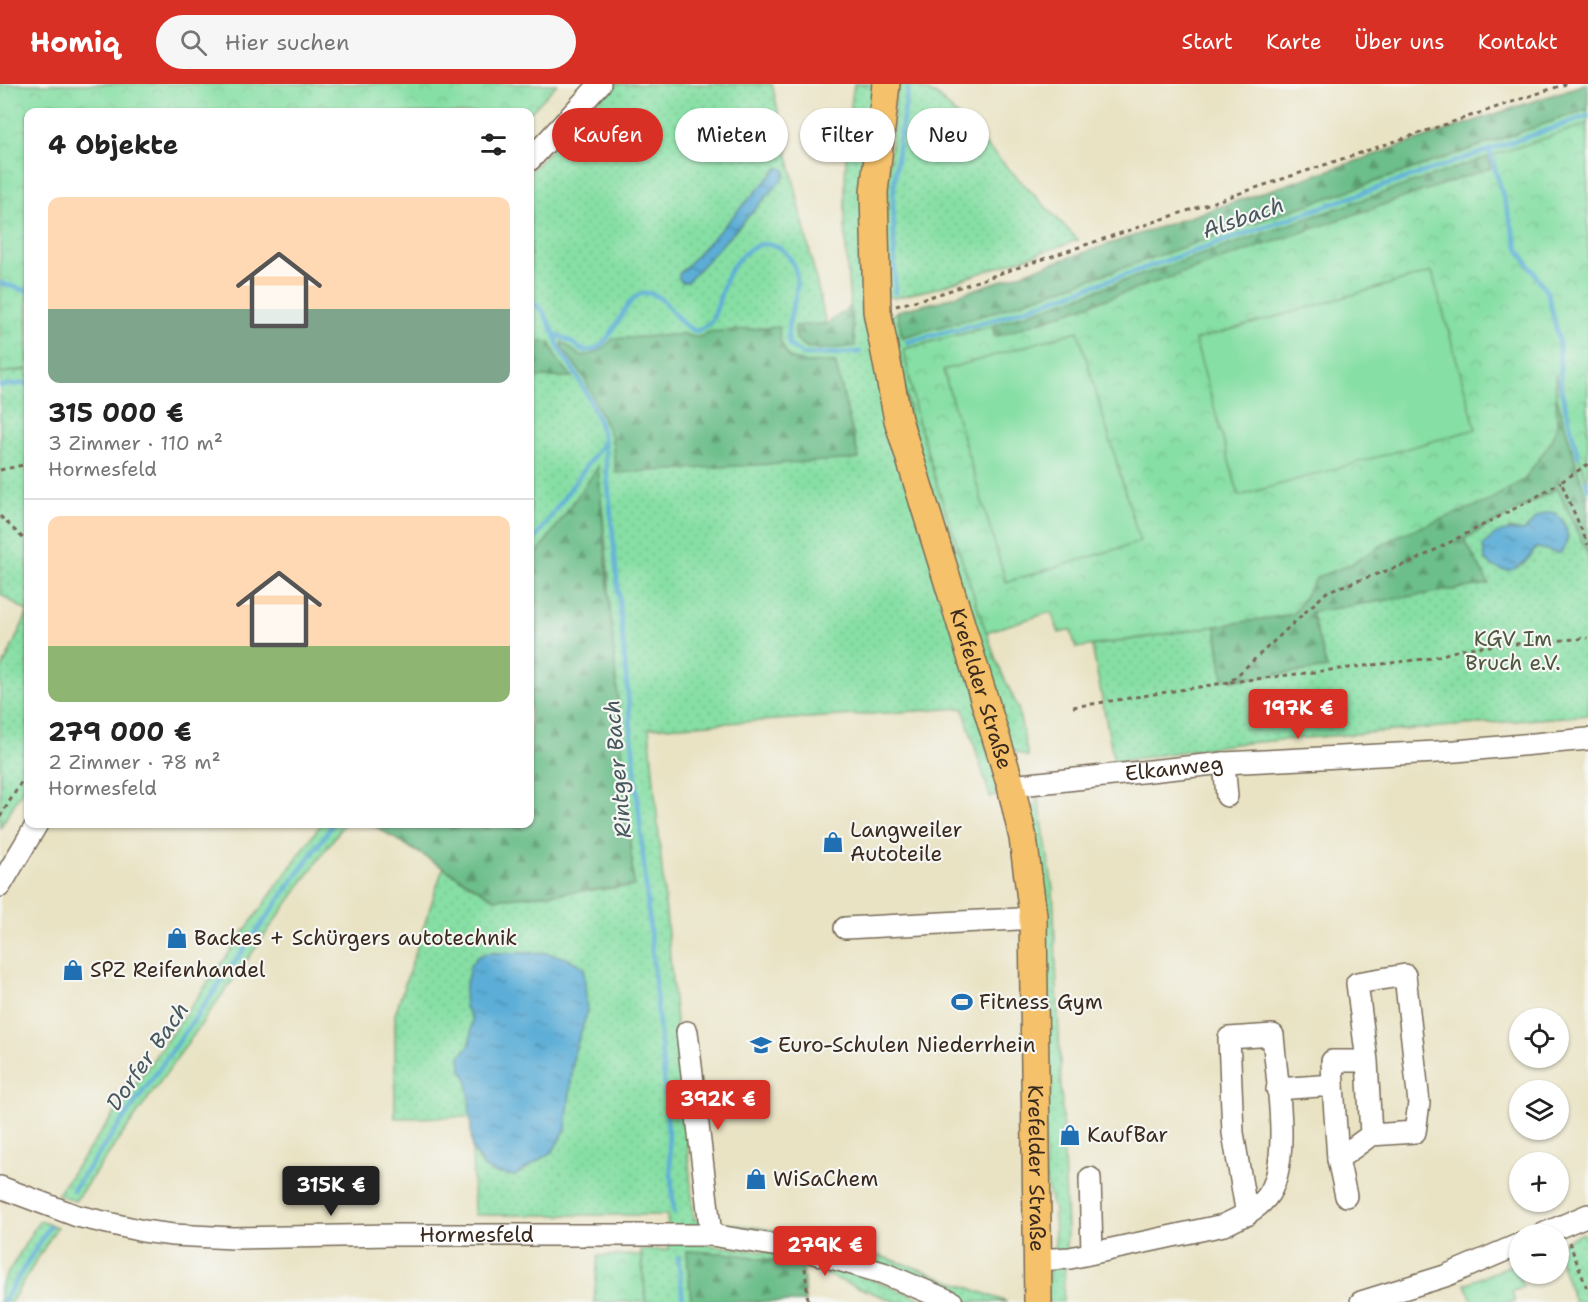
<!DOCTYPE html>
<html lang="de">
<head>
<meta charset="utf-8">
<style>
  body { margin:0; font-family:"Shantell Sans",sans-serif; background:#f6f6f6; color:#222; height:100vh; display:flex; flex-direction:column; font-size:22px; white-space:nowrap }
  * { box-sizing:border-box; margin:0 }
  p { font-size:20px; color:#767676 }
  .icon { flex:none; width:33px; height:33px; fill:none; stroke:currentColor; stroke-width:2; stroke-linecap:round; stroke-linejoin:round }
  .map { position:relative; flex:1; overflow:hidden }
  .sheet { position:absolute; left:24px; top:24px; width:510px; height:720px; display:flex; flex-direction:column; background:#fff; border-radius:12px; box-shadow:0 2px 4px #0004 }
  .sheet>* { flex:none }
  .top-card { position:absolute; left:552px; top:24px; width:570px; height:54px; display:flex; gap:12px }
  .controls { position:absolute; left:1509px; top:924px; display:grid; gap:12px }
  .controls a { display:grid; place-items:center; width:60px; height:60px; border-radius:50%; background:#fff; box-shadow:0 2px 4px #0004; font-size:30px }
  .price { position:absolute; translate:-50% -51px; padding:0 14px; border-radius:6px; background:#d93025; color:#fff; font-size:20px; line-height:39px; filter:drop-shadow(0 2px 3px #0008) }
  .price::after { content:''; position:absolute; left:50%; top:36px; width:18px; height:14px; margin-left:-9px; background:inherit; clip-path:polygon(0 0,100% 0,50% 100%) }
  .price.on { background:#222; color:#fff }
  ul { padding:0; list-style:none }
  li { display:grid; align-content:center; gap:12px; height:318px; padding:0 24px }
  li+li { border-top:2px solid #e0e0e0 }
  li span { display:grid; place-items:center; height:186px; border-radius:12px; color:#555 }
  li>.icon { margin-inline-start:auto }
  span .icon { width:108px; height:108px; fill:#fffc; stroke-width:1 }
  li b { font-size:26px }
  h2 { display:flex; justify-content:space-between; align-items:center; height:72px; padding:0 24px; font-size:26px }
  .pill { padding:0 21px; border-radius:27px; background:#fff; box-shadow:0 2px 4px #0004; font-size:21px; line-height:54px }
  .pill.on { background:#d93025; color:#fff }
  header { display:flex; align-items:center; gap:36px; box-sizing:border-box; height:84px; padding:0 30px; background:#d93025; color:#fff }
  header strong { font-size:28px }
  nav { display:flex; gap:33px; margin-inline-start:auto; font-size:21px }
  .search { width:420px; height:54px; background:#f6f6f6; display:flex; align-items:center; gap:15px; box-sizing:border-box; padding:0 21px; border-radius:33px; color:#767676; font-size:22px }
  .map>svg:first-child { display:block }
</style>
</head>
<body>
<header>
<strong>Homiq</strong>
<div class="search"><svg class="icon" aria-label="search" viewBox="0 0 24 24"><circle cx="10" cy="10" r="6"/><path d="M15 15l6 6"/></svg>Hier suchen</div>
<nav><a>Start</a><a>Karte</a><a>Über uns</a><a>Kontakt</a></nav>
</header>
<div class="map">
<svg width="1588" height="1218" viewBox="0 0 1588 1218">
  <defs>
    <pattern id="grass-dots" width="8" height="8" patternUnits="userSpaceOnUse" patternTransform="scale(1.5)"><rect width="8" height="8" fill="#86dfa4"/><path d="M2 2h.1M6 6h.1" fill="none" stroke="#75c08d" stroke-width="1.8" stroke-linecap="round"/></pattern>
    <pattern id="forest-firs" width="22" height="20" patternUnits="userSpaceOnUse" patternTransform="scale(1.5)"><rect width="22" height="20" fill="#6cbe8a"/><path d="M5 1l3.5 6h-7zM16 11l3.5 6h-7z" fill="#5a9b70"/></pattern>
    <pattern id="park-crowns" width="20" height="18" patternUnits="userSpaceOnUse" patternTransform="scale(1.5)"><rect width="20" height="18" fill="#86dfa4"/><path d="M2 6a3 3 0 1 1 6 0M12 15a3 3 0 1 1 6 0" fill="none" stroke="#75c08d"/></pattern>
    <pattern id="water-ripples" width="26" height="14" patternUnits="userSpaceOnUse" patternTransform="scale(1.5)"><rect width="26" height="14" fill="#5cadd7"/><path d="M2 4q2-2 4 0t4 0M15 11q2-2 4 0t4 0" fill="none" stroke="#4d8dae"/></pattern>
  </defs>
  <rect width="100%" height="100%" fill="#f6f6f2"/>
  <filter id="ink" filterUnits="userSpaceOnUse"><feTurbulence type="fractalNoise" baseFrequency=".0167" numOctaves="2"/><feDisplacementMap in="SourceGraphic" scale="12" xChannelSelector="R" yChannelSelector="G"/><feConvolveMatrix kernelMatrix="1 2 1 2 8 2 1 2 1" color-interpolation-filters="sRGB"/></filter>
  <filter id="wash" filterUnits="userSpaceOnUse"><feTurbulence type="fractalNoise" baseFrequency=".008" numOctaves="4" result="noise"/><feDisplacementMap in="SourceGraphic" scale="24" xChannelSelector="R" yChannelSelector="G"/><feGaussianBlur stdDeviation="1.35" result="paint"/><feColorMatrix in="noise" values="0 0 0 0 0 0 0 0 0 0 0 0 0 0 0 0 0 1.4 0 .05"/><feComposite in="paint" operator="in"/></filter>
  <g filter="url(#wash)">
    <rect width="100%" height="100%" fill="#e9e3c4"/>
    <g fill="url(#grass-dots)" stroke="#608461" stroke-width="1.5" fill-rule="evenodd">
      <path d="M 612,0 L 772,0 L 826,240 L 795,242 L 855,261 C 844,178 840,83 854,0 L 873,0 L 865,145 L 1002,711 L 990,713 L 963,624 L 649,644 L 694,1135 L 773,1146 L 845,1163 L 846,1161 L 911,1182 L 1007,1218 L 969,1218 L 914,1195 L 668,1145 L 667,1131 L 474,1131 L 472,1064 L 481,1080 L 515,1092 L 533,1079 L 566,1045 L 574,970 L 587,929 L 567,874 L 546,869 L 486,869 L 465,923 L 472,935 L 470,960 L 461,984 L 468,997 L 471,1033 L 395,1034 L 395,930 L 443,784 L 495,815 L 634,802 L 609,525 L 609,493 L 598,384 L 530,480 L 530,293 L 572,293 L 557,275 L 550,258 L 530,257 L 530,88 ZM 703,252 L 780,257 L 789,274 L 806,279 L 835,278 L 859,374 L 616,389 L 612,355 L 584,293 L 562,264 L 563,259 L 581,272 Z"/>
      <polygon points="897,0 911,0 938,12 1078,156 936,204 894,214 887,212 886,115"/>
      <polygon points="1588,25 1588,40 1497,71 1588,386 1588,421 1556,311 1554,287 1488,74 992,242 904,265 916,329 938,404 996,576 1018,624 1028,673 1011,666 925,408 891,233 897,227 902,253 987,230"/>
      <polygon points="28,286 28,697 0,744 0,589 28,528 0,510 0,289"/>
      <path d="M 1558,404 L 1588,471 L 1588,631 L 1233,660 L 1114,678 L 1092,562 L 1216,542 L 1223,594 L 1235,596 L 1327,584 L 1310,528 L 1489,500 L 1464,455 ZM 1537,433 L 1563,436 C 1568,449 1570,458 1560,469 C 1551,470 1544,463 1536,464 L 1523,481 L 1509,445 L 1524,447 Z"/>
      <polygon points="1038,711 1053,805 1067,1147 1063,1218 1048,1218 1048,1194 1055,1159 1054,1127 1045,1094 1043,873 1034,722"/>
      <polygon points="321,740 344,740 75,1117 57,1110"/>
      <polygon points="39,1137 57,1143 11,1218 0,1218 0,1202"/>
      <polygon points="1583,1149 1588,1160 1588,1218 1574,1218 1559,1174 1559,1160"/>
      <polygon points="669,1158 686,1158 811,1174 932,1218 896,1218 803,1182 735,1170 687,1167 691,1218 646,1218 641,1166 669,1166"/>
    </g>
    <g fill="url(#forest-firs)" stroke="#547454" stroke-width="1.5">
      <polygon points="1585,0 1588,0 1588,25 987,230 902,253 897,227 940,217"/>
      <polygon points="1488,73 1491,84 995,253 992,242"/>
      <path d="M 850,223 L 855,262 C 834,264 791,274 795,242 L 826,240 Z"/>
      <path d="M 779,243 L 780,257 L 789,274 L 806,279 L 835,278 L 859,375 L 616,389 L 612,355 L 584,293 L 562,264 L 562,258 L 580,272 C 596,271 602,266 613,255 L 685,250 C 693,254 700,255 708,248 Z"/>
      <polygon points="530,257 550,258 557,275 572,293 530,293"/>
      <polygon points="1556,311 1588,421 1588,471 1557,404 1464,455 1489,500 1311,528 1327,584 1235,596 1223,594 1216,542 1293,530 1317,493 1351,480 1396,452 1524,396 1550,359 1557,341"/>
      <polygon points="598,383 634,802 495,815 371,740 530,740 530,480"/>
      <polygon points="687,1167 735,1170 803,1182 805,1218 691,1218"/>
    </g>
    <g fill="url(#park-crowns)" stroke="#608461" stroke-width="1.5">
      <polygon points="0,0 557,0 530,29 28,28 28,285 0,289"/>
      <polygon points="1588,40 1588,403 1555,291 1557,341 1550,359 1524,396 1486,418 1397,452 1351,480 1317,493 1293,530 1076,564 1071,546 1059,549 1051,528 986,548 938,404 916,329 904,265 992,242 995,253 1491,84 1488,73"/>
      <polygon points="641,1171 646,1218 594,1218 598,1172"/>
      <polygon points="1514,1180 1523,1203 1512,1208 1515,1218 1473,1218 1465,1200"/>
    </g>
    <g fill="#86dfa4" stroke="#608461" stroke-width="1.5">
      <polygon points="1432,188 1476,345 1239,412 1195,256"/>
      <polygon points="1078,247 1140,458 1006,498 943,286"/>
    </g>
    <g fill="url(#water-ripples)" stroke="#4c6c7a" stroke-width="1.5">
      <polygon points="778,84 782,84 786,87 785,92 782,96 687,198 682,198 679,195 679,190"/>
      <path d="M 1548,428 L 1556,429 C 1568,441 1572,455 1560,469 C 1551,470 1545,463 1536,464 C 1522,486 1506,495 1485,476 L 1483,462 C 1495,447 1506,445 1524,447 L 1537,433 Z"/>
      <polygon points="486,869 546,869 567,874 584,883 587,929 574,970 566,1045 553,1067 515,1092 494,1089 485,1084 472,1064 468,997 461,984 460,972 470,960 472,935 465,923 464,909 470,882 477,873"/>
    </g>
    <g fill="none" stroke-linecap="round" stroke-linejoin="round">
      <g stroke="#5cadd7" stroke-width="4.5">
        <polyline points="1489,65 1519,166 1548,210 1559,256 1561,305 1578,372"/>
        <polyline points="0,199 28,207"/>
        <polyline points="895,209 893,113 899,57 909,0"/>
        <path d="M 530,216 L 543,227 L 555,251 C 559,252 564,254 568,256 C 576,260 580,269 592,266 C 615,261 624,206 648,209 C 668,211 675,242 697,247 C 702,244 709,241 712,236 C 718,224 720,212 724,200 C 731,179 754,151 778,163 C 787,167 794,179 796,188 C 801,214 784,234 789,261 L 804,271 L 860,268"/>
        <path d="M 555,251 C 559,268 563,270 572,284 C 586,306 599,332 604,357 L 664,994 L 674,1128"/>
        <polyline points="907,258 993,236 1588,32"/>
        <polyline points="0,302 28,299"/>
        <polyline points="1586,397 1588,405"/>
        <polyline points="530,462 604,357"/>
        <polyline points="73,1106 333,740"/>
        <polyline points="678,1173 683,1218"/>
        <polyline points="3,1218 49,1143"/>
      </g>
    </g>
  </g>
  <g filter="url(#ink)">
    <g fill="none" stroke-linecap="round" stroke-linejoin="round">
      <defs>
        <g id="minor">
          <polyline points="530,76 600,0"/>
          <polyline points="1224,679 1227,712"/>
          <path id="s1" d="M 1011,702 L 1224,679 L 1456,667 L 1588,655"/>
          <polyline points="0,802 37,740"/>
          <polyline points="845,844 1018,835 1033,831"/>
          <polyline points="687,948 711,1151"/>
          <polyline points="1333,1001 1332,977 1367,977 1357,899 1405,891 1419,1019 1415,1048 1371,1051 1367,977"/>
          <polyline points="1277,1005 1333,1001 1338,1075 1346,1112"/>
          <polyline points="1338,1075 1371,1051"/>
          <polyline points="1090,1094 1092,1169"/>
          <path id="s2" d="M 0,1103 L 77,1132 L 143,1147 L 173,1151 L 233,1154 L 392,1151 L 711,1151 L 804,1166 L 883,1189 L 952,1218"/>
          <polyline points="1543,1150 1588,1131"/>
          <path d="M 1037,1176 L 1070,1174 L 1224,1141 C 1239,1134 1255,1127 1266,1114 C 1293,1081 1276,993 1273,951 L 1229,954 L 1233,1049 L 1247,1131"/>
          <polyline points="1361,1218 1445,1192 1520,1160"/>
        </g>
        <g id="major">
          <path id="s3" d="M 886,0 L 874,108 L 877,227 L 898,336 L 1011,702 L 1023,754 L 1033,831 L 1038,1218"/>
        </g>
      </defs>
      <use href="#minor" stroke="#786b58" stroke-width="24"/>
      <use href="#major" stroke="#786b58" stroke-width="30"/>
      <g stroke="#786b58" stroke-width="3" stroke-dasharray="4.5 4.5" stroke-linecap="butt">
        <polyline points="896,222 936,211 1566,0"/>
        <polyline points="1588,380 1561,398 1588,461"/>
        <polyline points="0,386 28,380"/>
        <polyline points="0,432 28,459"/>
        <polyline points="1230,598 1432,574 1466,564 1588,554"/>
        <polyline points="1073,623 1230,598 1328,507 1412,478 1531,416 1561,398"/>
        <polyline points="0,733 28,687"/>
        <polyline points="1569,1158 1588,1207"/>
        <polyline points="805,1184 808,1218"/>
      </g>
      <use href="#minor" stroke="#fff" stroke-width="21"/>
      <use href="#major" stroke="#f5c16b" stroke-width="27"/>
    </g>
  </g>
  <defs>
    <symbol id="shop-bare" viewBox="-9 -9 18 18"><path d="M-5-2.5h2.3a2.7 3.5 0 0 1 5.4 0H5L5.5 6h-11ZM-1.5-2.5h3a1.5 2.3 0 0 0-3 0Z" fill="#1f6fb2" stroke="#f6f6f2" stroke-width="2.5" paint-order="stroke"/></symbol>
    <symbol id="stadium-bare" viewBox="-9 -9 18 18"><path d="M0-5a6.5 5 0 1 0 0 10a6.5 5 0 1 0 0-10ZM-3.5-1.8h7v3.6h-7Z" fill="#1f6fb2" stroke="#f6f6f2" stroke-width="2.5" paint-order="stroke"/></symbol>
    <symbol id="university-bare" viewBox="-9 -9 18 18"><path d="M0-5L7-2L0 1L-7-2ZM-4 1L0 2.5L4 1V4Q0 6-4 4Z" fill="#1f6fb2" stroke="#f6f6f2" stroke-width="2.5" paint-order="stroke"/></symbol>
  </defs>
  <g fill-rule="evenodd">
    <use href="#shop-bare" x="818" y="743" width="30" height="30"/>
    <use href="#shop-bare" x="162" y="839" width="30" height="30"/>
    <use href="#shop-bare" x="58" y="871" width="30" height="30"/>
    <use href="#stadium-bare" x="947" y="903" width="30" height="30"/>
    <use href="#university-bare" x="746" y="946" width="30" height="30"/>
    <use href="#shop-bare" x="1055" y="1036" width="30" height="30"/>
    <use href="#shop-bare" x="741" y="1080" width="30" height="30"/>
  </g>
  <g text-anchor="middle" stroke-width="4.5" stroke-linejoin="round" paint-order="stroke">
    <g font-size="21" fill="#4e5740" stroke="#f6f6f2">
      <text x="1513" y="562">KGV Im<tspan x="1513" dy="24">Bruch e.V.</tspan></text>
    </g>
    <g font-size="21" fill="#3b2a1e" stroke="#f6f6f2">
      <text dy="7" stroke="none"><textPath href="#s3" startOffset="620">Krefelder Straße</textPath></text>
      <text dy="7" stroke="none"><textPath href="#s1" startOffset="164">Elkanweg</textPath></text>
      <text dy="7" stroke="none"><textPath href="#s3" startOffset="1106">Krefelder Straße</textPath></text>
      <text dy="7" stroke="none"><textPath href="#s2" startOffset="484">Hormesfeld</textPath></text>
    </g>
    <g font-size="21" fill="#3b2a1e" stroke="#f6f6f2" text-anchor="start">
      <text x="850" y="753">Langweiler<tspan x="850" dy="24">Autoteile</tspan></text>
      <text x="194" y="861">Backes + Schürgers autotechnik</text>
      <text x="90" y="893">SPZ Reifenhandel</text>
      <text x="979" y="925">Fitness Gym</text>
      <text x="778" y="968">Euro-Schulen Niederrhein</text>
      <text x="1087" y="1058">KaufBar</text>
      <text x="773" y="1102">WiSaChem</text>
    </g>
    <g font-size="22" font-style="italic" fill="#47585f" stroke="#f6f6f2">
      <text transform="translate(1243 133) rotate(-19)" y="8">Alsbach</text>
      <text transform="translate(617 685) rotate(-95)" y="8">Rintger Bach</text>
      <text transform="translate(147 972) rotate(-55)" y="8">Dorfer Bach</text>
    </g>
  </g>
</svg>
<div class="controls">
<a><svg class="icon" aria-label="locate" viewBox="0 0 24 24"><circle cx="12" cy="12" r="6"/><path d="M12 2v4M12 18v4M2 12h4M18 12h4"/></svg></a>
<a><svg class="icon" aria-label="layers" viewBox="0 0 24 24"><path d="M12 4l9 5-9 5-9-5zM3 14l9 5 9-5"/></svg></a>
<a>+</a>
<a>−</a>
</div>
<b class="price" style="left:1298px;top:656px">197K €</b>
<b class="price" style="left:718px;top:1047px">392K €</b>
<b class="price on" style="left:331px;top:1133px">315K €</b>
<b class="price" style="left:825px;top:1193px">279K €</b>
<div class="top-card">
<a class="pill on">Kaufen</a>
<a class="pill">Mieten</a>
<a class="pill">Filter</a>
<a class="pill">Neu</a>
</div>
<section class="sheet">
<h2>4 Objekte<svg class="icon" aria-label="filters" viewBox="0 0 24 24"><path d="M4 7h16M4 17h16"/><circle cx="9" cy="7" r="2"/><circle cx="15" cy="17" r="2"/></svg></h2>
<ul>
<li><span style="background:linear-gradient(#ffd9b3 60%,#7fa58c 0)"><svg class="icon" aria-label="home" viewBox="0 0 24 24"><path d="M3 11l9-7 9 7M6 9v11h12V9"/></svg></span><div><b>315 000 €</b><p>3 Zimmer · 110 m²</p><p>Hormesfeld</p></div></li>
<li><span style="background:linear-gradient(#ffd9b3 70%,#8fb573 0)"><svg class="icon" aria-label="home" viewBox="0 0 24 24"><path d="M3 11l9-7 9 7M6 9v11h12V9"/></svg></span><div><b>279 000 €</b><p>2 Zimmer · 78 m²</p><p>Hormesfeld</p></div></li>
</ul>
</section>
</div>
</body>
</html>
